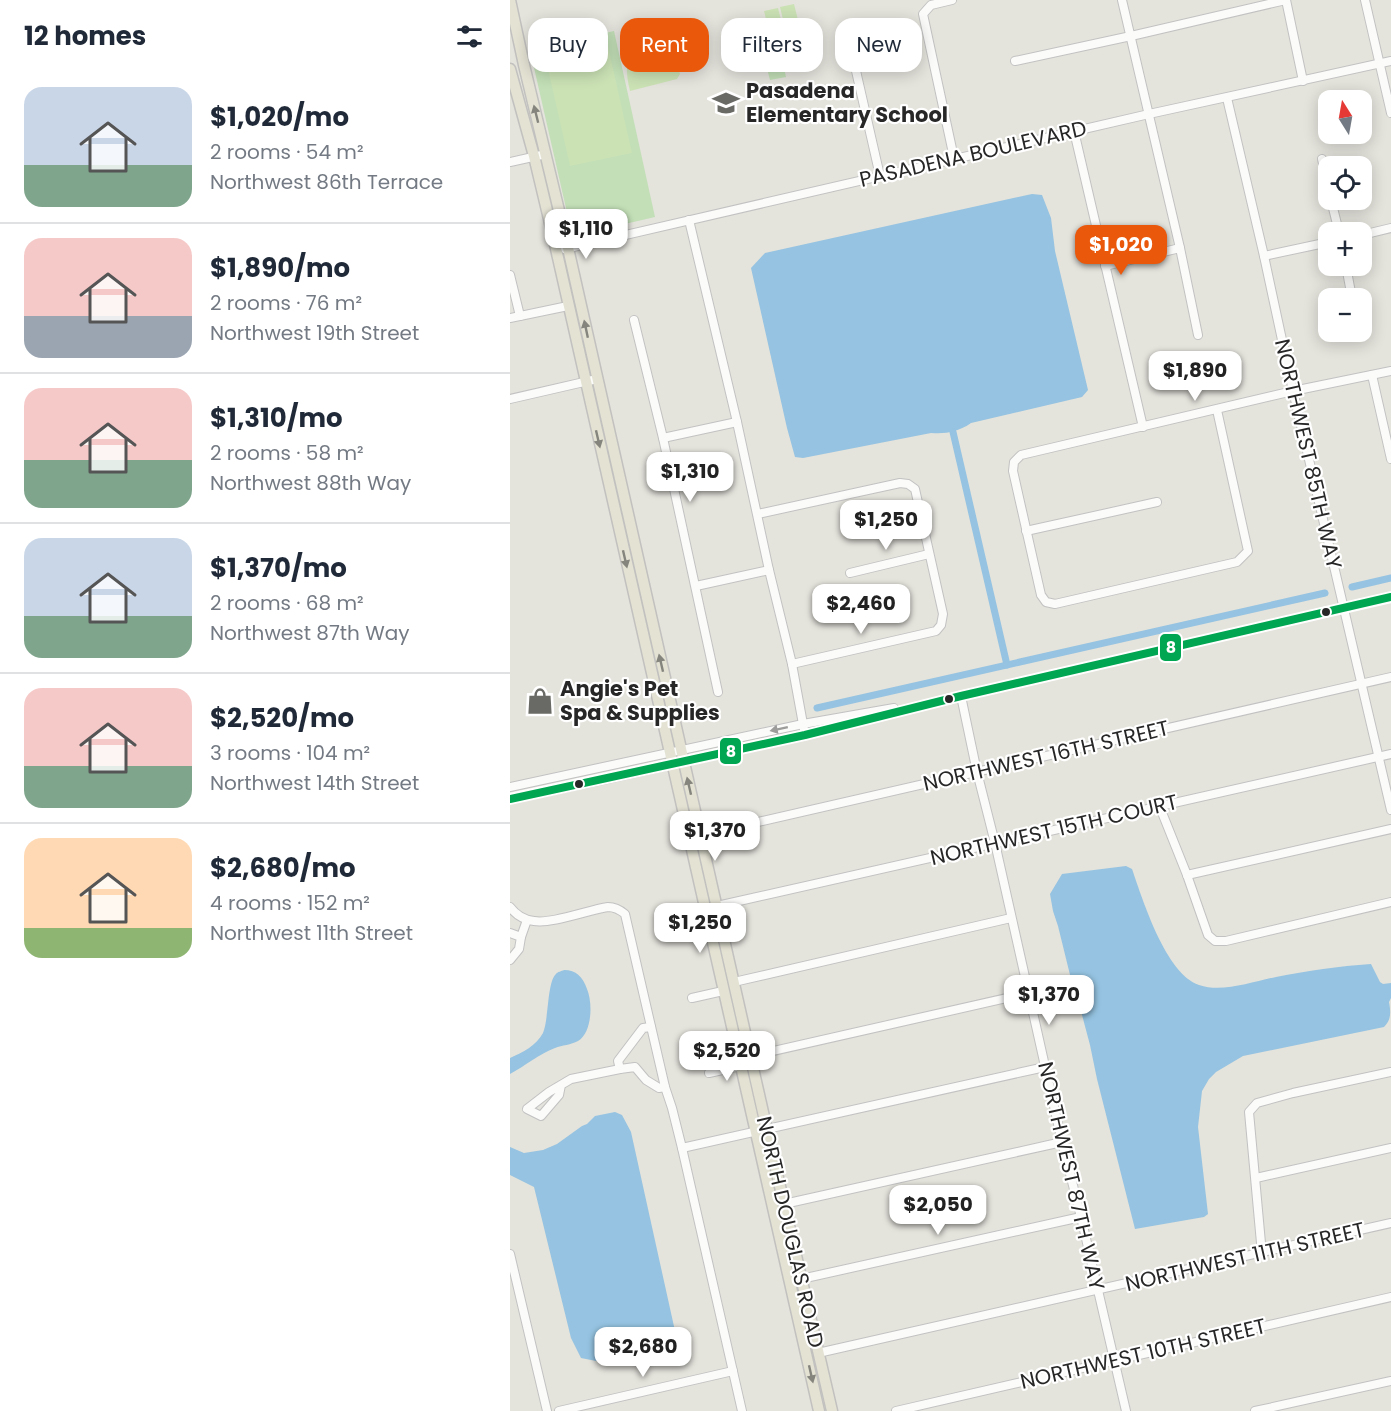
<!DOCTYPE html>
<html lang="en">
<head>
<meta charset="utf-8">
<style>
  body { margin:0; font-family:Poppins,sans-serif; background:#f2f2f3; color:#1f2937; height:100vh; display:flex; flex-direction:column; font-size:22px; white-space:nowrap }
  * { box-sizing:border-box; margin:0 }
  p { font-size:20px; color:#747a83 }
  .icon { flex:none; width:33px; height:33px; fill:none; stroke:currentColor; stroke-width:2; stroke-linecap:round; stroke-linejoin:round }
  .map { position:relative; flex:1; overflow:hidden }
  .sheet { display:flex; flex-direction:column; background:#fff; width:510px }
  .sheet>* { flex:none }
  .guide { position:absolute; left:18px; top:18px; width:570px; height:54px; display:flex; gap:12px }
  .needle { width:39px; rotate:349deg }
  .buttons { position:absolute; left:808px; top:90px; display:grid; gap:12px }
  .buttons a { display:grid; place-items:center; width:54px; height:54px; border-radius:12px; background:#fff; box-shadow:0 3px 15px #0003; font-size:30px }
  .price { position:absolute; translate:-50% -51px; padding:0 14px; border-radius:12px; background:#fff; color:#222; font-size:20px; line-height:39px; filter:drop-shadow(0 2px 3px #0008) }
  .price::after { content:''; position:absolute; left:50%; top:36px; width:18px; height:14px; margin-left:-9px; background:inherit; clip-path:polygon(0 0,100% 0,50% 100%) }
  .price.active { background:#ea580c; color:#fff }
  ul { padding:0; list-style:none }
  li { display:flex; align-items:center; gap:18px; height:150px; padding:0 24px }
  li+li { border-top:2px solid #e0e1e3 }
  li span { display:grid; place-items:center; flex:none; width:168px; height:120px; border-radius:18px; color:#555 }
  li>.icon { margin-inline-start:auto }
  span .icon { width:72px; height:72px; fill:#fffc; stroke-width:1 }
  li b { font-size:26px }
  h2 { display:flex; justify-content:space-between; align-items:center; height:72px; padding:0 24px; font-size:26px }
  .tag { padding:0 21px; border-radius:18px; background:#fff; box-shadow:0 3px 15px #0003; font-size:21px; line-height:54px }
  .tag.active { background:#ea580c; color:#fff }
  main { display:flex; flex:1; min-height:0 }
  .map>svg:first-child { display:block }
</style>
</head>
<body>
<main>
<section class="sheet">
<h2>12 homes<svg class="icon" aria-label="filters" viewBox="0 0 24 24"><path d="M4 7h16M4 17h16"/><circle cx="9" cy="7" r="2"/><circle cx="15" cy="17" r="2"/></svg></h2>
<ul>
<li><span style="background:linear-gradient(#c9d6e8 65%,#7fa58c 0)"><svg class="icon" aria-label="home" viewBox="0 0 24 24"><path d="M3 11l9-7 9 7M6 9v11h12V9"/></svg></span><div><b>$1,020/mo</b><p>2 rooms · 54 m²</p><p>Northwest 86th Terrace</p></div></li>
<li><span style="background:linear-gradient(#f6c9c9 65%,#9aa5b1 0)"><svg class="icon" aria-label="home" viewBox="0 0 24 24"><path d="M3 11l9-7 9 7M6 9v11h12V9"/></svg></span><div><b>$1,890/mo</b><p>2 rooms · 76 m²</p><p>Northwest 19th Street</p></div></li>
<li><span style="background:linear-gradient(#f6c9c9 60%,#7fa58c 0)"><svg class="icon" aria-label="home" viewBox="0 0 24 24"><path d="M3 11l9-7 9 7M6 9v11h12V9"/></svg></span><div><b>$1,310/mo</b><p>2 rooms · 58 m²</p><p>Northwest 88th Way</p></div></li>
<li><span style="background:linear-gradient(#c9d6e8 65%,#7fa58c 0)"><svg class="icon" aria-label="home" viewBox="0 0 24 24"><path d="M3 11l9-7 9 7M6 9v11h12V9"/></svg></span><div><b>$1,370/mo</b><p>2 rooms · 68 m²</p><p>Northwest 87th Way</p></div></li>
<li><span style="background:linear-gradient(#f6c9c9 65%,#7fa58c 0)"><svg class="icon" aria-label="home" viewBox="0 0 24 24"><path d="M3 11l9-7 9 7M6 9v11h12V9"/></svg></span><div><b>$2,520/mo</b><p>3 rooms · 104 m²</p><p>Northwest 14th Street</p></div></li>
<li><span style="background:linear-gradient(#ffd9b3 75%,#8fb573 0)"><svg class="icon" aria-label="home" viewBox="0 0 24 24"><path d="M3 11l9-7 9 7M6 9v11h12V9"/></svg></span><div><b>$2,680/mo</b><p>4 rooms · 152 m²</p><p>Northwest 11th Street</p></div></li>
</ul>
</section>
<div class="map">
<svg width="881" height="1411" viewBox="0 0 881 1411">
  <rect width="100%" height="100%" fill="#e4e3dc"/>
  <g fill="#c2dfb7">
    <polygon points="104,31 145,217 67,235 61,230 20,50"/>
    <polygon points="267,38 276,77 260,80 250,42"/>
  </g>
  <g fill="#cbe2b5">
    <polygon points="284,4 290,28 276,32 270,7"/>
    <polygon points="268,8 274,32 260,35 254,11"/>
    <path d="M 157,26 L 170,74 L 167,79 L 120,91 C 111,55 121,35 157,26 Z"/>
    <polygon points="97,42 122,153 60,166 35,56"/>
  </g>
  <g fill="#95c3e1">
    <path d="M 522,194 L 532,195 L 541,218 L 545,251 L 578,390 L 572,397 L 461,423 C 448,432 436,434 421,433 L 293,458 L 285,457 L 277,428 L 241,268 L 255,253 Z"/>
    <path d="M 616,866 L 622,869 C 633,901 656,974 689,985 C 712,993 742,982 766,977 C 797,971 829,966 861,964 L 870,982 L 873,984 L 881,983 L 881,998 L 879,1002 C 881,1013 881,1020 874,1027 L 733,1056 L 706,1072 L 699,1079 L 692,1091 L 688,1127 L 698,1214 L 694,1217 L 625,1229 L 587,1079 L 580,1045 L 567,996 L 562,983 L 548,926 L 543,911 L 540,894 L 552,874 Z"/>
    <path d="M 54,970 C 66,970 73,977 77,989 C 83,1003 82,1033 68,1041 C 61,1045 52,1045 45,1048 C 29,1054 15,1066 0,1074 L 0,1058 C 13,1052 26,1046 33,1033 C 39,1019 37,982 46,974 C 47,972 52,971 54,970 Z"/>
    <polygon points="105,1112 112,1115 121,1132 165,1331 164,1341 140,1350 91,1362 71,1358 61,1338 24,1187 0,1175 0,1147 14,1153 33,1150 47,1144 72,1126 77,1124 85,1116"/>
  </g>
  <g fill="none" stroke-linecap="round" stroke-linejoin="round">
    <g stroke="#95c3e1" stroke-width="7">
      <polyline points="443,432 497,665"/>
      <polyline points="842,587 881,578"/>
      <polyline points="307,708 815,593"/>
    </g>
    <defs>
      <g id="minor">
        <polyline points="442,0 421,5 413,14 444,158"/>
        <polyline points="612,0 670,248 688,335"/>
        <polyline points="776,0 793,81"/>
        <polyline points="855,0 881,113"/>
        <polyline points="336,27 370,176"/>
        <polyline points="505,61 621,36 776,0"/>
        <polyline points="717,98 754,256 783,391 881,810"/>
        <polyline points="564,131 633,427"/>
        <polyline points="812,159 819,189"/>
        <polyline points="0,162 36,154"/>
        <polyline points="821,200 829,232"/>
        <polyline points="179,220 227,422 259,570 282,664 295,735"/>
        <polyline points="852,235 881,228"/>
        <polyline points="55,249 639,114 881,61"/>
        <polyline points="754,256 819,242"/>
        <polyline points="595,266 670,248"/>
        <polyline points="836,266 842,298"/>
        <polyline points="0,275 10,316"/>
        <polyline points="0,318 58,306"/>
        <polyline points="124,320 153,438 208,692"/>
        <polyline points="862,375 881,459"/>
        <polyline points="0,399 87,379"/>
        <polyline points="707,410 738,551 727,562 545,604 536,602 531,595 503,471 504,462 511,455 783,391 881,371"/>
        <polyline points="153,438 227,422"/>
        <polyline points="248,514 390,483 398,484 405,489 433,614 431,625 426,631 282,664"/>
        <polyline points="516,531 647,502"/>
        <polyline points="340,573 419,554"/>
        <polyline points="186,586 259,570"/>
        <polyline points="451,696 467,772 485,843 552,1142 571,1217 616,1411"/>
        <polyline points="0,787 293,724 384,708"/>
        <polyline points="0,799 97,779 295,735 451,696 881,597"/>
        <polyline points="649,805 677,875 698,935 705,941 716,941 881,902"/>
        <polyline points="191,835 881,677"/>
        <polyline points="677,875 881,829"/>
        <polyline points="207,906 881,754"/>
        <path d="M 0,907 C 6,915 14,920 24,921 C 42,924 78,910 98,907 C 105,907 109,909 115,914 L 155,1087 L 162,1108 L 172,1148 L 232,1411"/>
        <polyline points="165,923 196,916"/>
        <polyline points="0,933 11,937 9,949 0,960"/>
        <polyline points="11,937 17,920"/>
        <polyline points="224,982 501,918"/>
        <polyline points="182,998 213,991"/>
        <polyline points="241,1056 519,993"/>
        <polyline points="110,1069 108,1061 133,1028 141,1027"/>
        <polyline points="199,1073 230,1066"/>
        <polyline points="51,1085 49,1095 31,1116 17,1109 39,1092 61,1079 110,1069 125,1067 136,1080 149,1088 155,1087"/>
        <polyline points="172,1148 535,1067"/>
        <polyline points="746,1178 881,1148"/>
        <polyline points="274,1204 552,1142"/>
        <polyline points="0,1254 37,1411"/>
        <polyline points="752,1254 739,1112 747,1103 783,1093 881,1072"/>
        <polyline points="291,1279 571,1217"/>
        <polyline points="308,1353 881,1223"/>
        <polyline points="49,1411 223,1371"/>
        <polyline points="386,1411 881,1297"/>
        <polyline points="745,1411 881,1381"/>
      </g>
      <g id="major">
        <polyline points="0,0 14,65 58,248 257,1130 322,1411"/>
        <polyline points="0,69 24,156 44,240 309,1411"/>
      </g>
    </defs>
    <use href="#minor" stroke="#c2c2c2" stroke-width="10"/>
    <use href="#major" stroke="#c2c1bf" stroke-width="13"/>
    <use href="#minor" stroke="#fbfbfa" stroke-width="8"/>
    <use href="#major" stroke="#e3e2d3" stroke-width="10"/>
    <defs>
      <polyline id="bus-1" points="0,799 295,735 451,696 881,597"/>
    </defs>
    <use href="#bus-1" stroke="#fff" stroke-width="12"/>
    <use href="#bus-1" stroke="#00a651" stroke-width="8"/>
  </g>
  <defs><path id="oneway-solid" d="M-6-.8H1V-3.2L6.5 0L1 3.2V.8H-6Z" transform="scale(1.5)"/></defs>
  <g fill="#85847d">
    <use href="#oneway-solid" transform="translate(26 114) rotate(-104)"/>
    <use href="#oneway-solid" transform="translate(76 329) rotate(-102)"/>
    <use href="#oneway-solid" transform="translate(88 439) rotate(77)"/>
    <use href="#oneway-solid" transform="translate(115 559) rotate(77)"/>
    <use href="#oneway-solid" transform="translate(151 663) rotate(-103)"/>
    <use href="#oneway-solid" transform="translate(179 786) rotate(-103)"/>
    <use href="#oneway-solid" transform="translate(301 1374) rotate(77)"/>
  </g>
  <use fill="#9c9c9b" href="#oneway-solid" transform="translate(269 729) rotate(168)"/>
  <defs>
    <symbol id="school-bare" viewBox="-9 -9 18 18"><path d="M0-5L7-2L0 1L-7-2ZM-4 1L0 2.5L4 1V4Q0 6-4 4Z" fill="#696966" stroke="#fff" stroke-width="2.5" paint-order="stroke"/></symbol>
    <symbol id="shop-bare" viewBox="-9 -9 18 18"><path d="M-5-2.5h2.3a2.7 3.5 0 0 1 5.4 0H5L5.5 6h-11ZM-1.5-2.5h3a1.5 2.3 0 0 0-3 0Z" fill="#696966" stroke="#fff" stroke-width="2.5" paint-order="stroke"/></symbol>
  </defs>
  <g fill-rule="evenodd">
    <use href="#school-bare" x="197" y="84" width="38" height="38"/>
    <use href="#shop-bare" x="11" y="682" width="38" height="38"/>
  </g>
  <g fill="#272727" stroke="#fff" stroke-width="2">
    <circle cx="816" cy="612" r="5"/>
    <circle cx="439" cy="699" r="5"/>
    <circle cx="69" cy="784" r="5"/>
  </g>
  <g text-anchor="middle" stroke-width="4.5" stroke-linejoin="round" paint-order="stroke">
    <g font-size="21" font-weight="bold" fill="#272727" stroke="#fff" text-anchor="start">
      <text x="236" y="98">Pasadena<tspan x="236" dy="24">Elementary School</tspan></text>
      <text x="50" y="696">Angie's Pet<tspan x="50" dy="24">Spa &amp; Supplies</tspan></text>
    </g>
    <g font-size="21" fill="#272727" stroke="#fff">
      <text transform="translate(463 154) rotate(-13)" y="7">PASADENA BOULEVARD</text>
      <text transform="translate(798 454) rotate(77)" y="7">NORTHWEST 85TH WAY</text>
      <text transform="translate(536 756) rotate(-13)" y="7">NORTHWEST 16TH STREET</text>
      <text transform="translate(544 830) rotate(-13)" y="7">NORTHWEST 15TH COURT</text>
      <text transform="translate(561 1176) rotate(77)" y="7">NORTHWEST 87TH WAY</text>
      <text transform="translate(280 1232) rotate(77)" y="7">NORTH DOUGLAS ROAD</text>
      <text transform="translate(735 1257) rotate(-13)" y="7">NORTHWEST 11TH STREET</text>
      <text transform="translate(633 1354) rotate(-13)" y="7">NORTHWEST 10TH STREET</text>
    </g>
  </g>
  <g stroke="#fff" stroke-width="2">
    <rect x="649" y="633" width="23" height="29" rx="6" fill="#00a651"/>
    <rect x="209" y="737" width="23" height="28" rx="6" fill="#00a651"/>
  </g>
  <g font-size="16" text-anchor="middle" font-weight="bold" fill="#fff">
    <text x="661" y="653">8</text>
    <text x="221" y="757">8</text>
  </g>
</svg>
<div class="buttons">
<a><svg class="needle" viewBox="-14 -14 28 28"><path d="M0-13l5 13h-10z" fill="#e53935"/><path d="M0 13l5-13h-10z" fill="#747a83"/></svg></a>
<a><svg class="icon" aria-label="locate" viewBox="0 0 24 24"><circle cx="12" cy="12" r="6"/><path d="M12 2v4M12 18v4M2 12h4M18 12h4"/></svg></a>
<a>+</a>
<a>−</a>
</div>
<b class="price" style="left:76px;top:260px">$1,110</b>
<b class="price active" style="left:611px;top:276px">$1,020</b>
<b class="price" style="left:685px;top:402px">$1,890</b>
<b class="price" style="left:180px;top:503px">$1,310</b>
<b class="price" style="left:376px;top:551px">$1,250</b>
<b class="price" style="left:351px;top:635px">$2,460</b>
<b class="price" style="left:205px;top:862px">$1,370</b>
<b class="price" style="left:190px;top:954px">$1,250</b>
<b class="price" style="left:539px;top:1026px">$1,370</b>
<b class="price" style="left:217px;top:1082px">$2,520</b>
<b class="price" style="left:428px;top:1236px">$2,050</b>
<b class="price" style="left:133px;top:1378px">$2,680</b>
<div class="guide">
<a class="tag">Buy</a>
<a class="tag active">Rent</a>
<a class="tag">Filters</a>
<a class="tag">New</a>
</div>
</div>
</main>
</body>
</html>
